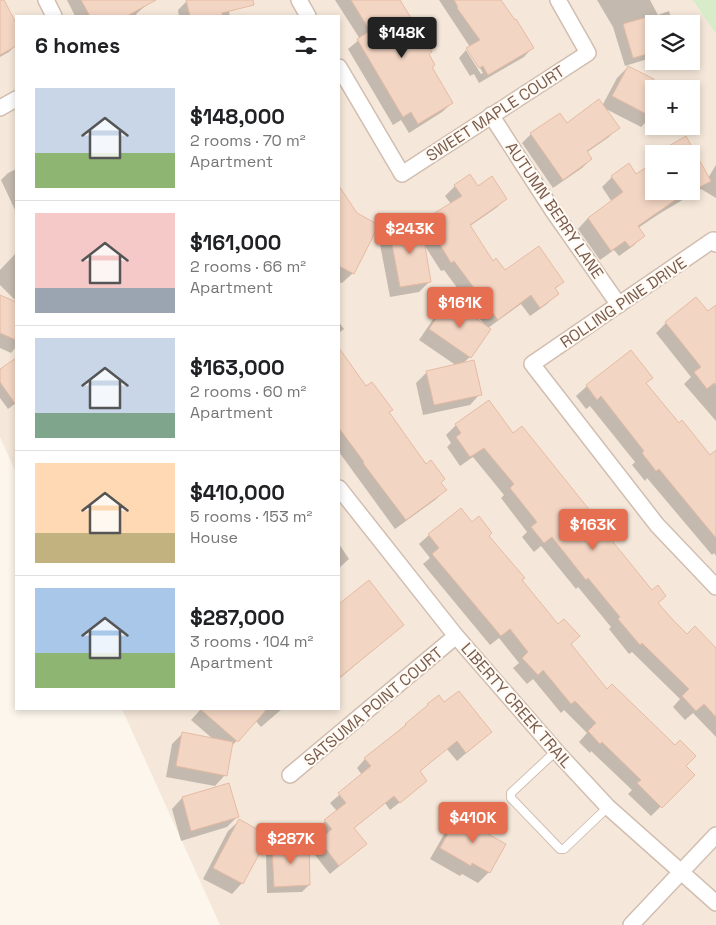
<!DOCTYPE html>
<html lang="en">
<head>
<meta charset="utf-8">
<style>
  body { margin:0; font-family:"Space Grotesk",sans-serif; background:#f6f6f6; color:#202124; height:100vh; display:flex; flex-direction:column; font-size:19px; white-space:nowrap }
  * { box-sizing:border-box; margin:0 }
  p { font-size:16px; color:#757577 }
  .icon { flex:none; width:28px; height:28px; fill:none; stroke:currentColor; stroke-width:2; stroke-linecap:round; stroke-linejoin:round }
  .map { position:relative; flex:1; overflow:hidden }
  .panel { position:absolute; left:15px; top:15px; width:325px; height:695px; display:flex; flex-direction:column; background:#fff; border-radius:0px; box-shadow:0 2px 8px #0003 }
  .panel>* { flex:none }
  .controls { position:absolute; left:645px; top:15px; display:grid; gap:10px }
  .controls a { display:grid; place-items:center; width:55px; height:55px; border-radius:0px; background:#fff; box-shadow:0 2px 8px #0003; font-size:25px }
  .price { position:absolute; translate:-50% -42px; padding:0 11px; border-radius:5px; background:#e76f51; color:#fff; font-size:16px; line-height:32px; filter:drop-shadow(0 1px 2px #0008) }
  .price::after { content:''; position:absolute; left:50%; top:30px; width:15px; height:11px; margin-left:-8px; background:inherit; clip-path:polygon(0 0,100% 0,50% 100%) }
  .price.current { background:#222; color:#fff }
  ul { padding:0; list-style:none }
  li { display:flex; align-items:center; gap:15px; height:125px; padding:0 20px }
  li+li { border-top:1px solid #e0e0e0 }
  li span { display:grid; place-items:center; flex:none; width:140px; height:100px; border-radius:0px; color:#555 }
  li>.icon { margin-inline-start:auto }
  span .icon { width:60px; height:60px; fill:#fffc; stroke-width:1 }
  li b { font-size:21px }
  h2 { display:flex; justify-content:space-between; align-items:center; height:60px; padding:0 20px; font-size:21px }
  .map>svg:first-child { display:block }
</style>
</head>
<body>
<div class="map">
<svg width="716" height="925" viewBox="0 0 716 925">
  <rect width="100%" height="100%" fill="#fdf6ec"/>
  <path fill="#f5e8da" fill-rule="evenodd" d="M 0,0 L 692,0 L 716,34 L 716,925 L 220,925 L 122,709 L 339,709 L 339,16 L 16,16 L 16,473 L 0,437 ZM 654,24 L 691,24 L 691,61 L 654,61 ZM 654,89 L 691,89 L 691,126 L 654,126 ZM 654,154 L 691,154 L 691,191 L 654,191 Z"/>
  <polygon fill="#d8ecc9" points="692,0 716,0 716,34 693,1"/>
  <g fill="#0003">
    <polygon points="67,0 149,0 150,2 136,14 138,16 75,16"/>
    <polygon points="192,0 226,0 230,16 179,16 178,10 187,1"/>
    <polygon points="335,0 398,0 428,54 431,68 452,103 442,112 409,133 401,120 393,125 348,49 360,39"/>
    <polygon points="439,0 499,0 532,48 524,57 479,83 474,74 470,76 459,58 466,50 481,74 483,73 469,50 467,50 470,47"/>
    <polygon points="597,0 650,0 658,15 669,11 673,24 654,24 654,57 625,66 613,27"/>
    <polygon points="4,2 16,25 11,32 16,41 16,45 9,52 0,57 0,4"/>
    <polygon points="628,67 669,89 654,89 654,118 651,117 641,127 604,108 618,127 609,137 586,153 591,159 582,168 553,188 522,143 531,134 567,125 602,106 617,78"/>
    <polygon points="685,138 708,178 716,165 716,198 701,189 659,214 638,228 643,236 633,246 619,256 614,250 600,260 578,229 588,218 612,202 602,187 612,177 636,175 647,168 646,165 654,157 654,191 691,191 691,154"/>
    <polygon points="16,169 16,210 15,210 1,180 8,173"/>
    <polygon points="455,186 478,187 506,199 496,208 470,226 492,263 504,271 562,282 554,290 557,294 547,304 530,316 521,304 488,328 470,357 462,364 480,394 470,405 423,415 416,383 427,372 457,366 419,340 438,312 449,301 486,327 444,270 441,271 423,243 430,281 419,292 390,297 379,239 390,229 420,226 425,220 451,204 445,196"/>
    <polygon points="341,217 353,273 342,283 339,282 339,221"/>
    <polygon points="16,253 16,301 0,285 0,270"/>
    <polygon points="0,296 16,303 16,347 11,353 0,348"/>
    <polygon points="716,308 716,421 684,384 691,377 656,333 666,323 708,313"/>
    <polygon points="339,322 344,329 339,333"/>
    <polygon points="339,350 366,388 388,413 445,490 435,500 395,529 339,452"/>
    <polygon points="16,359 16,403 8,409 0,398 0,371"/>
    <polygon points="645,383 679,425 710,457 716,452 716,556 714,553 712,555 647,478 645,481 632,465 635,462 590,406 586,409 576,396 587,386"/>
    <polygon points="489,402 512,435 612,542 657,603 687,636 716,651 716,737 693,713 685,720 673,707 680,699 632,652 629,654 609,629 611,627 578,587 576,589 541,546 534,552 522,537 527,532 501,498 504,495 473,457 460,466 447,447 451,443 446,435 456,425"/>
    <polygon points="472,523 487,536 569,644 607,690 693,775 651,816 628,794 632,790 591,751 590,753 579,742 587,733 564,710 561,713 533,679 527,684 513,668 519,663 499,638 490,645 423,564 430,558 419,544 429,535"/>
    <polygon points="339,544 349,559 339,568"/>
    <polygon points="342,602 402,625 339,679 339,606"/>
    <polygon points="444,704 491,732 457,761 447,749 419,772 426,781 417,789 390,810 385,803 353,829 365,844 330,874 311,850 323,838 316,829 337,811 330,803 362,775 357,768 365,759 419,714"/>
    <polygon points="201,709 282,709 261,727 255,720 231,747 225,775 215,786 166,777 172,744 182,734 213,739 191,720"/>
    <polygon points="228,785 237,817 227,827 181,841 172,809 182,798"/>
    <polygon points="457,818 472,827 478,821 487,834 489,872 478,883 462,874 460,876 430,859 447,829"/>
    <polygon points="239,821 242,883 232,894 203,879 228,831"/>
    <polygon points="273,847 309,885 302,892 267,893 266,854"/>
  </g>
  <g fill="#f3d5c3" stroke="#e6bba3">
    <polygon points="0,0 4,0 16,23 16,46 0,55"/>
    <polygon points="81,0 156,0 127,16 90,16"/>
    <polygon points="186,0 253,0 254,5 222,13 222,16 190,16"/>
    <polygon points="351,0 400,0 432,52 429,54 435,65 432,67 453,103 418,124 411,112 403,117 357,39 370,31"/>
    <polygon points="454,0 501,0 515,20 516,19 534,48 488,75 483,66 479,68 466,48 480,40 457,8 458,7"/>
    <polygon points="654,15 654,52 633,58 623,24"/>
    <polygon points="628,66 654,79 654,118 612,96"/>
    <polygon points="599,99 620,128 587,151 592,159 563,180 530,133 560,113 567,123"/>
    <polygon points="686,136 711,181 691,192 691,154 655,154"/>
    <polygon points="629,163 636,174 647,167 654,177 654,191 688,191 638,226 645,236 630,247 625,241 611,251 588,218 623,192 611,176"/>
    <polygon points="470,174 478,186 492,176 507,199 470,225 493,261 496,258 505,270 539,246 564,282 555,288 559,294 540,308 531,295 498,320 454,261 451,263 425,219 462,196 454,185"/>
    <polygon points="339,186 357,213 379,225 354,274 339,266"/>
    <polygon points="421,222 431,282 400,287 389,228"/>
    <polygon points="0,295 16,302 16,340 0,333"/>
    <polygon points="696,297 708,311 716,305 716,385 714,383 707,389 694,372 701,367 665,322"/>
    <polygon points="449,300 491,329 471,358 429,329"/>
    <polygon points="339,348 366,386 372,382 393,410 389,412 426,464 431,460 445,479 441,483 447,490 406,520 363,463 364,462 339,428"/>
    <polygon points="631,350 653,378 646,383 679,423 682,420 710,455 716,450 716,538 659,469 656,471 642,453 644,451 601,396 597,400 586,385"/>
    <polygon points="16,358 16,405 0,382 0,369"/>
    <polygon points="474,360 482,395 434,405 426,371"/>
    <polygon points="489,400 513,433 522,426 600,523 602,522 616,539 613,542 652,590 658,585 666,596 658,603 674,621 687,634 695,626 716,648 716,717 704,704 696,711 682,696 689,689 642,643 640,645 618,619 620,617 588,578 586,580 552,537 544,543 531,527 537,522 510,488 514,484 484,448 470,457 456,437 461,433 455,424"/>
    <polygon points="461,508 472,522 479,516 492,533 489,536 525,578 522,580 558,624 564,619 580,636 571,644 607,689 612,684 675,745 680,740 696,756 686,766 695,775 662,808 637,783 641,780 602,742 600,744 588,731 596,723 575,701 571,704 543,670 538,675 522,658 528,652 510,629 501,636 432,554 439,548 428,534"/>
    <polygon points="369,580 404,625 339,678 339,604"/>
    <polygon points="459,691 492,732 466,753 457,741 420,771 427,781 400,803 394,796 354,828 367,844 339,866 319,840 332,829 324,820 346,803 338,793 371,766 364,758 406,725 405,724 428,705 427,704 439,695 444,702"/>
    <polygon points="200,709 267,709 238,742"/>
    <polygon points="182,732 233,742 227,776 176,766"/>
    <polygon points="229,783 239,817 191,831 182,797"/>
    <polygon points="457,817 474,826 478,819 492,828 488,834 506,844 490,873 472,863 471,866 440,848"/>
    <polygon points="239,819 269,836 243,884 213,868"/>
    <polygon points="309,844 310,885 274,887 272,846"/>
  </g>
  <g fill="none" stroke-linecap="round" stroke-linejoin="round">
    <defs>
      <polyline id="service" points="556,751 511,793 511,798 560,849 564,849 608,807"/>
      <g id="minor">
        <polyline points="46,0 54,16"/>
        <polyline points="299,0 308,16"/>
        <polyline points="339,67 402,174 588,53 558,0"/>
        <polyline points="0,108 16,99"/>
        <polyline points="491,115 553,211 619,305"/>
        <polyline points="716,244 713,240 532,364 657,525 716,587"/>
        <polyline points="339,488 456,636 556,751 608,807 716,903"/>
        <polyline points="290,775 456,636"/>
        <polyline points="631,925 716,835"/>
      </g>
    </defs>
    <use href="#service" stroke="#d1beb0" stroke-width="10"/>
    <use href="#minor" stroke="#d1beb0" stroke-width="18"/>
    <use href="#service" stroke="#fff" stroke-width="8"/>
    <use href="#minor" stroke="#fff" stroke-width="15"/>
  </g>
  <g text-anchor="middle" stroke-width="4" stroke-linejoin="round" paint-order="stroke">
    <g font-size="16" fill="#7a5c4d" stroke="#fffaf3">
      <text transform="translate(495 113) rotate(-33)" y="6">SWEET MAPLE COURT</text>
      <text transform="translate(555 210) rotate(56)" y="6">AUTUMN BERRY LANE</text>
      <text transform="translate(623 302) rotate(-34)" y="6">ROLLING PINE DRIVE</text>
      <text transform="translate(517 705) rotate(49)" y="6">LIBERTY CREEK TRAIL</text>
      <text transform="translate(373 706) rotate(-40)" y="6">SATSUMA POINT COURT</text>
    </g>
  </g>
</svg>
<div class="controls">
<a><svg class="icon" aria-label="layers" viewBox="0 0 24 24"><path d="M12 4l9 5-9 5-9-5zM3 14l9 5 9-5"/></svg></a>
<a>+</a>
<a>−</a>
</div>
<b class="price current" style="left:402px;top:59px">$148K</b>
<b class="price" style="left:410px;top:255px">$243K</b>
<b class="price" style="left:460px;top:329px">$161K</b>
<b class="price" style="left:593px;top:551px">$163K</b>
<b class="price" style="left:473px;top:844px">$410K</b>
<b class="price" style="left:291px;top:865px">$287K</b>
<section class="panel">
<h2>6 homes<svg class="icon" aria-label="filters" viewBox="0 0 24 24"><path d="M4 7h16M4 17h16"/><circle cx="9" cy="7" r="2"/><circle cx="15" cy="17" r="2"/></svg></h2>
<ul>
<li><span style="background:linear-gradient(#c9d6e8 65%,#8fb573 0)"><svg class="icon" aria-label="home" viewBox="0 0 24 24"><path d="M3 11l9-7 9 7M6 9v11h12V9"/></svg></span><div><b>$148,000</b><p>2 rooms · 70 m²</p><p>Apartment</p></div></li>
<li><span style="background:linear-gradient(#f6c9c9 75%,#9aa5b1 0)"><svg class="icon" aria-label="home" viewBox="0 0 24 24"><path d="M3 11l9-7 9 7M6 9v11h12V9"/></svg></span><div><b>$161,000</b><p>2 rooms · 66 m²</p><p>Apartment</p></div></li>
<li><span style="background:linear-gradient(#c9d6e8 75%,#7fa58c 0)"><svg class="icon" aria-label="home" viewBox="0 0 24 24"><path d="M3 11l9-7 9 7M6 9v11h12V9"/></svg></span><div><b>$163,000</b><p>2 rooms · 60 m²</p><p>Apartment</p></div></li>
<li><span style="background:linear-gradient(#ffd9b3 70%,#c2b280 0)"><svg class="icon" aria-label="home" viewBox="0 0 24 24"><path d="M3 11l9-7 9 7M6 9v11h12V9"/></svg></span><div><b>$410,000</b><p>5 rooms · 153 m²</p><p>House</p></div></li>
<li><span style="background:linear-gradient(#a9c7e8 65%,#8fb573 0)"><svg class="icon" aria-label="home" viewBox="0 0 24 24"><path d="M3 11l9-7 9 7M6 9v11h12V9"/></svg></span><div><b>$287,000</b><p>3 rooms · 104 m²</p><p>Apartment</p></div></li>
</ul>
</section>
</div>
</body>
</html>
